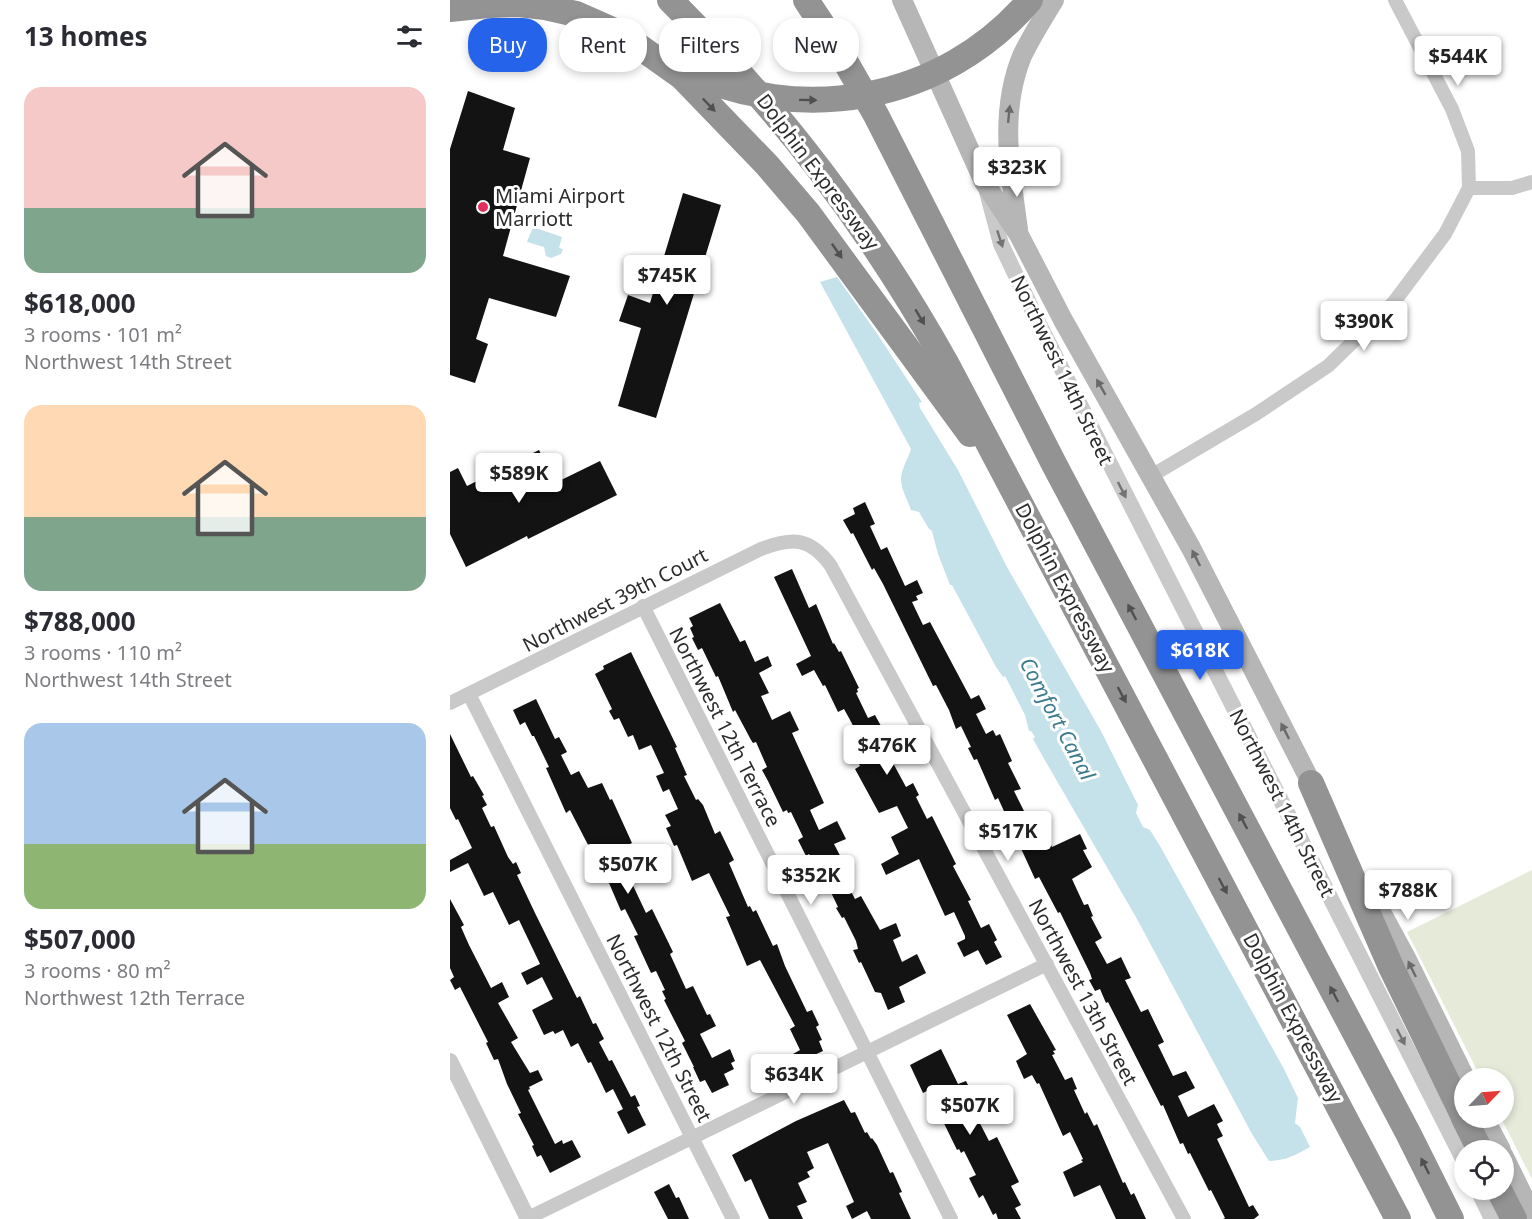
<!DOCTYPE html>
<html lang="en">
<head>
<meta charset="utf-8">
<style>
  body { margin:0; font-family:"Noto Sans",sans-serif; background:#f7f7f7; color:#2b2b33; height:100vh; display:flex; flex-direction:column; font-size:22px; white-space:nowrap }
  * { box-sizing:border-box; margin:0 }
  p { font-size:20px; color:#7c7c81 }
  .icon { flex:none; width:33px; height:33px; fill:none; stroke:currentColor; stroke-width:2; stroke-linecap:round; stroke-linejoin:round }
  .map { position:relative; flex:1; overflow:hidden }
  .side { display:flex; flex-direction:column; background:#fff; width:450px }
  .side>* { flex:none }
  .hud { position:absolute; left:18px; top:18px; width:570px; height:54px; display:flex; gap:12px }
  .needle { width:39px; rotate:65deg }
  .tools { position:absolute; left:1004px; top:1068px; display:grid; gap:12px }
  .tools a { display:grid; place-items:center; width:60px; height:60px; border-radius:50%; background:#fff; box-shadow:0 3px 9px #0003; font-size:30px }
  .price { position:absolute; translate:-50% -51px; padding:0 14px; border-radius:6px; background:#fff; color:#222; font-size:20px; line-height:39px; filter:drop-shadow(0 2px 3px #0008) }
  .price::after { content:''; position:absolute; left:50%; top:36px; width:18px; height:14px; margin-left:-9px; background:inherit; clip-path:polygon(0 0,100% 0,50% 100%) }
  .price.on { background:#2563eb; color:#fff }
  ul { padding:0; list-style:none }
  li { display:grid; align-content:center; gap:12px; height:318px; padding:0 24px }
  li span { display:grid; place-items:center; height:186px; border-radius:18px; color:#555 }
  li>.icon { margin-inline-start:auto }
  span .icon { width:108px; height:108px; fill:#fffc; stroke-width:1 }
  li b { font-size:26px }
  h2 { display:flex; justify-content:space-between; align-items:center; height:72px; padding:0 24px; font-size:26px }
  .pill { padding:0 21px; border-radius:24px; background:#fff; box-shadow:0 3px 9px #0003; font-size:21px; line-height:54px }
  .pill.on { background:#2563eb; color:#fff }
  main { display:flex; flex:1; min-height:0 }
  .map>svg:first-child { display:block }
</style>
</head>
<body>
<main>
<section class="side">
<h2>13 homes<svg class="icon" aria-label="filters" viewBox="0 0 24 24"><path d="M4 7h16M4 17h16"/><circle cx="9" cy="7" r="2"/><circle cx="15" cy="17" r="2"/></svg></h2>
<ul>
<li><span style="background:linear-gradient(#f6c9c9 65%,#7fa58c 0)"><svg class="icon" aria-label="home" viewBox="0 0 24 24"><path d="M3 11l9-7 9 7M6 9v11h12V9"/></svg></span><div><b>$618,000</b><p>3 rooms · 101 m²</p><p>Northwest 14th Street</p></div></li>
<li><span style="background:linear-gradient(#ffd9b3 60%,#7fa58c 0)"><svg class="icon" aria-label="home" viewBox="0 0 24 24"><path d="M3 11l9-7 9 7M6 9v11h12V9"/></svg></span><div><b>$788,000</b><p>3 rooms · 110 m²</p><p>Northwest 14th Street</p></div></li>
<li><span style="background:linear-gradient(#a9c7e8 65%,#8fb573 0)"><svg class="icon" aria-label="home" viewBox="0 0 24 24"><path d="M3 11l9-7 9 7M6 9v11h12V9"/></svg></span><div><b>$507,000</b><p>3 rooms · 80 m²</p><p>Northwest 12th Terrace</p></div></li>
</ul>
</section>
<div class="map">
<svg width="1082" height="1219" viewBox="0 0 1082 1219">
  <rect width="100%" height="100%" fill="#fff"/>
  <polygon fill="#e5ead9" points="1082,870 1082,1179 1051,1118 1053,1118 1053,1078 1031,1078 957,932"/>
  <g fill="#c5e2ea">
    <polygon points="83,227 112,237 109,248 113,249 111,254 101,258 96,256 94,247 77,242"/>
    <path d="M 387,277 L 426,332 L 472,402 L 469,403 L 470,408 L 508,470 L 557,567 L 651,731 L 688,805 L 686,813 L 693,827 L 700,830 L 710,846 L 834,1069 L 848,1098 L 845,1123 L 850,1127 L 860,1147 C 844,1156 837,1160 819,1161 L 802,1134 L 687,919 L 589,750 L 583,739 L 585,737 L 581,731 L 579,731 L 575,715 L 555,676 L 553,677 L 546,667 L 502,585 L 500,585 L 488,554 L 482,531 L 479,529 L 469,512 L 461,510 C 457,498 448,485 452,472 C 454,464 459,457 461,449 L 370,282 Z"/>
  </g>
  <g fill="#131313">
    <polygon points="18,91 65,108 53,150 80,158 53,256 120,276 106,317 39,298 26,339 38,344 25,383 0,375 0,149"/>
    <polygon points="233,193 271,205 206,418 168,406 191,328 169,321 178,295 200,303"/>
    <polygon points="89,450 105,483 150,461 167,495 78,539 77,536 16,567 0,534 0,472 8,468 17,486"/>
    <polygon points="415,502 425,524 420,526 431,550 437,547 455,586 467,580 473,593 466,596 468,600 462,602 473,625 480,622 521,699 529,695 536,709 526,714 536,734 543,730 546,736 550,734 562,761 558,763 571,789 564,791 576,815 584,811 602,847 630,834 637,849 633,850 642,867 622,879 634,905 638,904 643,916 641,917 652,938 645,942 657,964 671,957 681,978 675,980 691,1012 698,1009 714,1042 708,1045 723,1076 736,1071 745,1088 728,1096 738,1117 764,1104 773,1121 767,1124 773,1136 767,1139 799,1207 803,1205 809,1215 804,1219 773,1219 775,1218 761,1190 759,1191 740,1153 738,1154 733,1143 730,1144 713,1105 711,1106 658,1002 656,1003 650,989 645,991 639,980 642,979 640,973 610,912 608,913 589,877 585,879 548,798 545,800 527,759 524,760 518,748 521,747 511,726 506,729 499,710 486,685 483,686 433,584 424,568 422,570 403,533 401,534 393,520 405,514 403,508"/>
    <polygon points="342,569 359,608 366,604 383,644 384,643 389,652 391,651 409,688 407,689 408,692 406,693 418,718 425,715 431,726 427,727 439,752 441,751 446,761 443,763 456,787 463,783 469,795 466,797 477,819 482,816 506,864 503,866 521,900 518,901 531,928 539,924 547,940 544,942 552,957 536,965 528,950 514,957 507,943 515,939 515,936 504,912 495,916 469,859 436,875 431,864 449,854 441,837 458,828 447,806 429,813 405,769 410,766 402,748 412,743 399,718 394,709 388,712 375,685 373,686 364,670 352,676 346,664 361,656 324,577"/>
    <polygon points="270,603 290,642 295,640 305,662 318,656 322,666 309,673 319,693 311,696 322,720 340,711 349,730 342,733 374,803 360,810 369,830 387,821 396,839 384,844 398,871 392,874 405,899 411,896 430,930 446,923 451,936 443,940 452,962 467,954 476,973 449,987 455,1002 438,1010 431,993 425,992 411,962 409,963 403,950 408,949 406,941 394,917 392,918 386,908 388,907 376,882 374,883 359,854 356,856 348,840 353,837 341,812 338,813 337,810 333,812 318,781 312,770 317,767 306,742 303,743 301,740 285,710 283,712 268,676 266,677 252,648 248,650 242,638 244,637 240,628 243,626 239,618"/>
    <polygon points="181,652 227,747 225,748 237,775 234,776 246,800 248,799 253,805 265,834 270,831 284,860 279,863 298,907 300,906 303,912 306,910 323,946 327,944 335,966 357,1012 362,1010 369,1025 366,1027 372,1040 369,1041 373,1051 347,1063 343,1054 350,1050 340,1029 345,1026 310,960 297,966 276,917 280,916 259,873 242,881 227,845 224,846 216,828 221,826 215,815 228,809 219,789 213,792 206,776 214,773 201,745 189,750 183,735 178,737 169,718 164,720 159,711 162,709 145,674 154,669 153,666"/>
    <polygon points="86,699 105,739 109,737 117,752 111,755 121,775 129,771 138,788 152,783 160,800 162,799 182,843 176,846 180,854 170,858 196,913 202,909 223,952 220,954 236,989 243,986 257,1015 260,1014 266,1026 250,1034 262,1058 280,1049 285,1061 281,1063 284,1069 274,1074 279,1085 262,1093 255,1080 250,1082 243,1067 244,1067 232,1043 235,1041 214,1000 216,999 212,991 215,990 206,971 201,973 184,936 188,935 175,909 171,911 153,869 151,870 120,810 116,813 96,768 99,767 84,736 82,736 75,722 70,725 63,710"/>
    <polygon points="0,734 21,777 23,776 34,795 32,796 37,805 32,808 41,827 44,826 58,857 63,864 66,862 71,873 67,875 85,913 127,998 130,996 143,1024 146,1023 154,1039 149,1042 159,1061 162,1060 181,1097 185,1095 190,1106 187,1107 196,1125 178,1134 167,1112 173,1109 163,1089 156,1093 141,1062 138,1063 128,1043 121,1047 113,1030 105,1034 103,1031 94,1035 82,1010 103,999 92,977 77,985 71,973 90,964 69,920 59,925 43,892 34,896 18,863 0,872 0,860 22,848 8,819 6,820 0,808"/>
    <polygon points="0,899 14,925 11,927 19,945 41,988 52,982 59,997 48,1003 68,1038 61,1042 80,1073 88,1070 93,1080 79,1087 80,1089 78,1090 105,1144 112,1140 113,1144 122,1140 131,1157 100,1173 91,1155 87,1157 82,1146 84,1145 68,1114 71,1113 57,1084 48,1059 44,1060 36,1043 38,1042 10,987 5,990 0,980 4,977 0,968"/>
    <polygon points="580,1004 606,1050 603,1051 605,1054 602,1055 615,1080 622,1077 627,1089 624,1090 635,1114 637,1112 644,1126 647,1124 673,1183 675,1182 681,1195 684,1193 696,1219 666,1219 650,1185 624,1197 613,1172 633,1162 631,1160 633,1159 620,1132 613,1136 589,1083 587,1084 582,1075 574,1079 566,1061 577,1054 557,1015"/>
    <polygon points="491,1049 508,1084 516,1081 523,1095 517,1098 539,1141 547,1137 569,1182 561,1186 571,1205 565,1208 571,1219 548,1219 546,1213 543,1215 533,1195 529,1198 519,1178 526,1175 514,1151 511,1153 509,1149 507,1150 488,1111 490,1110 481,1089 473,1093 460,1065"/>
    <polygon points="394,1100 401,1113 405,1112 415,1133 417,1132 421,1139 422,1138 427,1145 440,1173 443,1172 452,1192 449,1193 461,1219 421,1219 417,1211 402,1219 396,1206 404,1202 378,1143 357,1152 364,1168 357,1172 360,1177 348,1183 357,1202 347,1206 353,1219 319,1219 301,1179 295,1182 282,1155 346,1121"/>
    <polygon points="219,1184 226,1198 229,1197 239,1219 218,1219 204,1192"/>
  </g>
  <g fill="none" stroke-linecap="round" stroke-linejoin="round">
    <g stroke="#c9c9c9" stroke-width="14">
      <polyline points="945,0 1002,109 1018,151 1019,188"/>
      <polyline points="701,476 806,414 878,366 944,302 995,234 1019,188 1062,188 1082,182"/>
      <polyline points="193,606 501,1219"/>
      <polyline points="19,694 283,1219"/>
      <path d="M 0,703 L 311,549 C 342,537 360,537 381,566 L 734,1219"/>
      <polyline points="78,1218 597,964"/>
    </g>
    <g stroke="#c9c9c9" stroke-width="16">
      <polyline points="537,192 551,244 589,324 1014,1161"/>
      <polyline points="0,1061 78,1219"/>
      <polyline points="1028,1190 1042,1219"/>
    </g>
    <g stroke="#b6b6b6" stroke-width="20">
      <polyline points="452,0 534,182 569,235 613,320 741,548 867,794"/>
      <path d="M 568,229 C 560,171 549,112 572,56 C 581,37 593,18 604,0"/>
      <polyline points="917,886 956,958 1015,1078"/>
      <polyline points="1034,1118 1051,1150"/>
      <polyline points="1053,1155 1082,1214"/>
    </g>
    <g stroke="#939393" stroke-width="26">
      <path d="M 220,0 C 331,110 419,226 496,363 L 948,1219"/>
      <polyline points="356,0 387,47 426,115 604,464 958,1133 1001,1219"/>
      <polyline points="0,9 38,5 69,4 95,7 126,14 160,29 180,40 232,77 317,165 358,213 520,434"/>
      <path d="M 231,69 C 350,127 493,102 580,0"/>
      <polyline points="861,783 941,967 1014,1117"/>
      <polyline points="1014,1118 1030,1150"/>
      <polyline points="1049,1190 1064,1219"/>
    </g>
  </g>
  <defs><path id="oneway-solid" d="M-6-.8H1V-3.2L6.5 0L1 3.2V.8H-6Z" transform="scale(1.5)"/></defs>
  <g fill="#505050">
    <use href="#oneway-solid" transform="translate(358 100) rotate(1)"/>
    <use href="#oneway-solid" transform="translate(259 105) rotate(46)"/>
    <use href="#oneway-solid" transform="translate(387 251) rotate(55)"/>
    <use href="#oneway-solid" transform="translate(470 317) rotate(59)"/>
    <use href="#oneway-solid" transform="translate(682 612) rotate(-118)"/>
    <use href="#oneway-solid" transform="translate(672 695) rotate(62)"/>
    <use href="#oneway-solid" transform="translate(793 821) rotate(-118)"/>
    <use href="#oneway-solid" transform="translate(773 886) rotate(62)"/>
    <use href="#oneway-solid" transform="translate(884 994) rotate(-118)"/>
    <use href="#oneway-solid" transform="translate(975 1166) rotate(-117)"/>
  </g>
  <g fill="#6a6a6a">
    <use href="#oneway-solid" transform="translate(559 114) rotate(-84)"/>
    <use href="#oneway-solid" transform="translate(651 387) rotate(-120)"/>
    <use href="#oneway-solid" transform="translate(746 558) rotate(-117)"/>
    <use href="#oneway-solid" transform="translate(835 731) rotate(-117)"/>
    <use href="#oneway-solid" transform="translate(962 969) rotate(-116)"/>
  </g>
  <g fill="#737373">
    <use href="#oneway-solid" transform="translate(550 239) rotate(72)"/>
    <use href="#oneway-solid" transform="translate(672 490) rotate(63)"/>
    <use href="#oneway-solid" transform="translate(951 1037) rotate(63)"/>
  </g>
  <circle fill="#e42e5b" stroke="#fff" stroke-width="2" cx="33" cy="207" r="6"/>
  <g text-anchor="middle" stroke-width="6" stroke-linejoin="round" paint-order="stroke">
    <g font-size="20" fill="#2c2c2c" stroke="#fff">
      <text transform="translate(368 172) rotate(53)" y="7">Dolphin Expressway</text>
      <text transform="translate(612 370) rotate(64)" y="7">Northwest 14th Street</text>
      <text transform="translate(615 588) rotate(62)" y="7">Dolphin Expressway</text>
      <text transform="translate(165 600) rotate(-27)" y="7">Northwest 39th Court</text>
      <text transform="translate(275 727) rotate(63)" y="7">Northwest 12th Terrace</text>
      <text transform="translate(832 803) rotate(63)" y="7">Northwest 14th Street</text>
      <text transform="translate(633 992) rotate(62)" y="7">Northwest 13th Street</text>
      <text transform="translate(843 1018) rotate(62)" y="7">Dolphin Expressway</text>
      <text transform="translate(209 1028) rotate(63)" y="7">Northwest 12th Street</text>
    </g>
    <g font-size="20" fill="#2c2c2c" stroke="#fff" text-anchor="start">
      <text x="45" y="203">Miami Airport<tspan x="45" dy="23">Marriott</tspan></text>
    </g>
    <g font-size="21" font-style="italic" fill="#3b7b8d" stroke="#fff">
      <text transform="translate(607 719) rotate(62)" y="7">Comfort Canal</text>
    </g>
  </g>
</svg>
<div class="tools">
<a><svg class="needle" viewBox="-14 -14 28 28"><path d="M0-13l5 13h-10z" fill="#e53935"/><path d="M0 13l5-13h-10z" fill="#7c7c81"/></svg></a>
<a><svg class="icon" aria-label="locate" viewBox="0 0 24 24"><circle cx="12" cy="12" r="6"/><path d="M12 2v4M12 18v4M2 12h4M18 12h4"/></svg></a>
</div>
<b class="price" style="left:1008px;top:87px">$544K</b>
<b class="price" style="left:567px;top:198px">$323K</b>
<b class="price" style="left:217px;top:306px">$745K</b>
<b class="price" style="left:914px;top:352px">$390K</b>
<b class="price" style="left:69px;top:504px">$589K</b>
<b class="price on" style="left:750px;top:681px">$618K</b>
<b class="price" style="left:437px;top:776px">$476K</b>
<b class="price" style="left:558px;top:862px">$517K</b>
<b class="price" style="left:178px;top:895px">$507K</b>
<b class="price" style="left:361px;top:906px">$352K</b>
<b class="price" style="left:958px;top:921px">$788K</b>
<b class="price" style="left:344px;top:1105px">$634K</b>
<b class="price" style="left:520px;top:1136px">$507K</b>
<div class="hud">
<a class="pill on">Buy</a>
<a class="pill">Rent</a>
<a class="pill">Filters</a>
<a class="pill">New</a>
</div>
</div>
</main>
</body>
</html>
